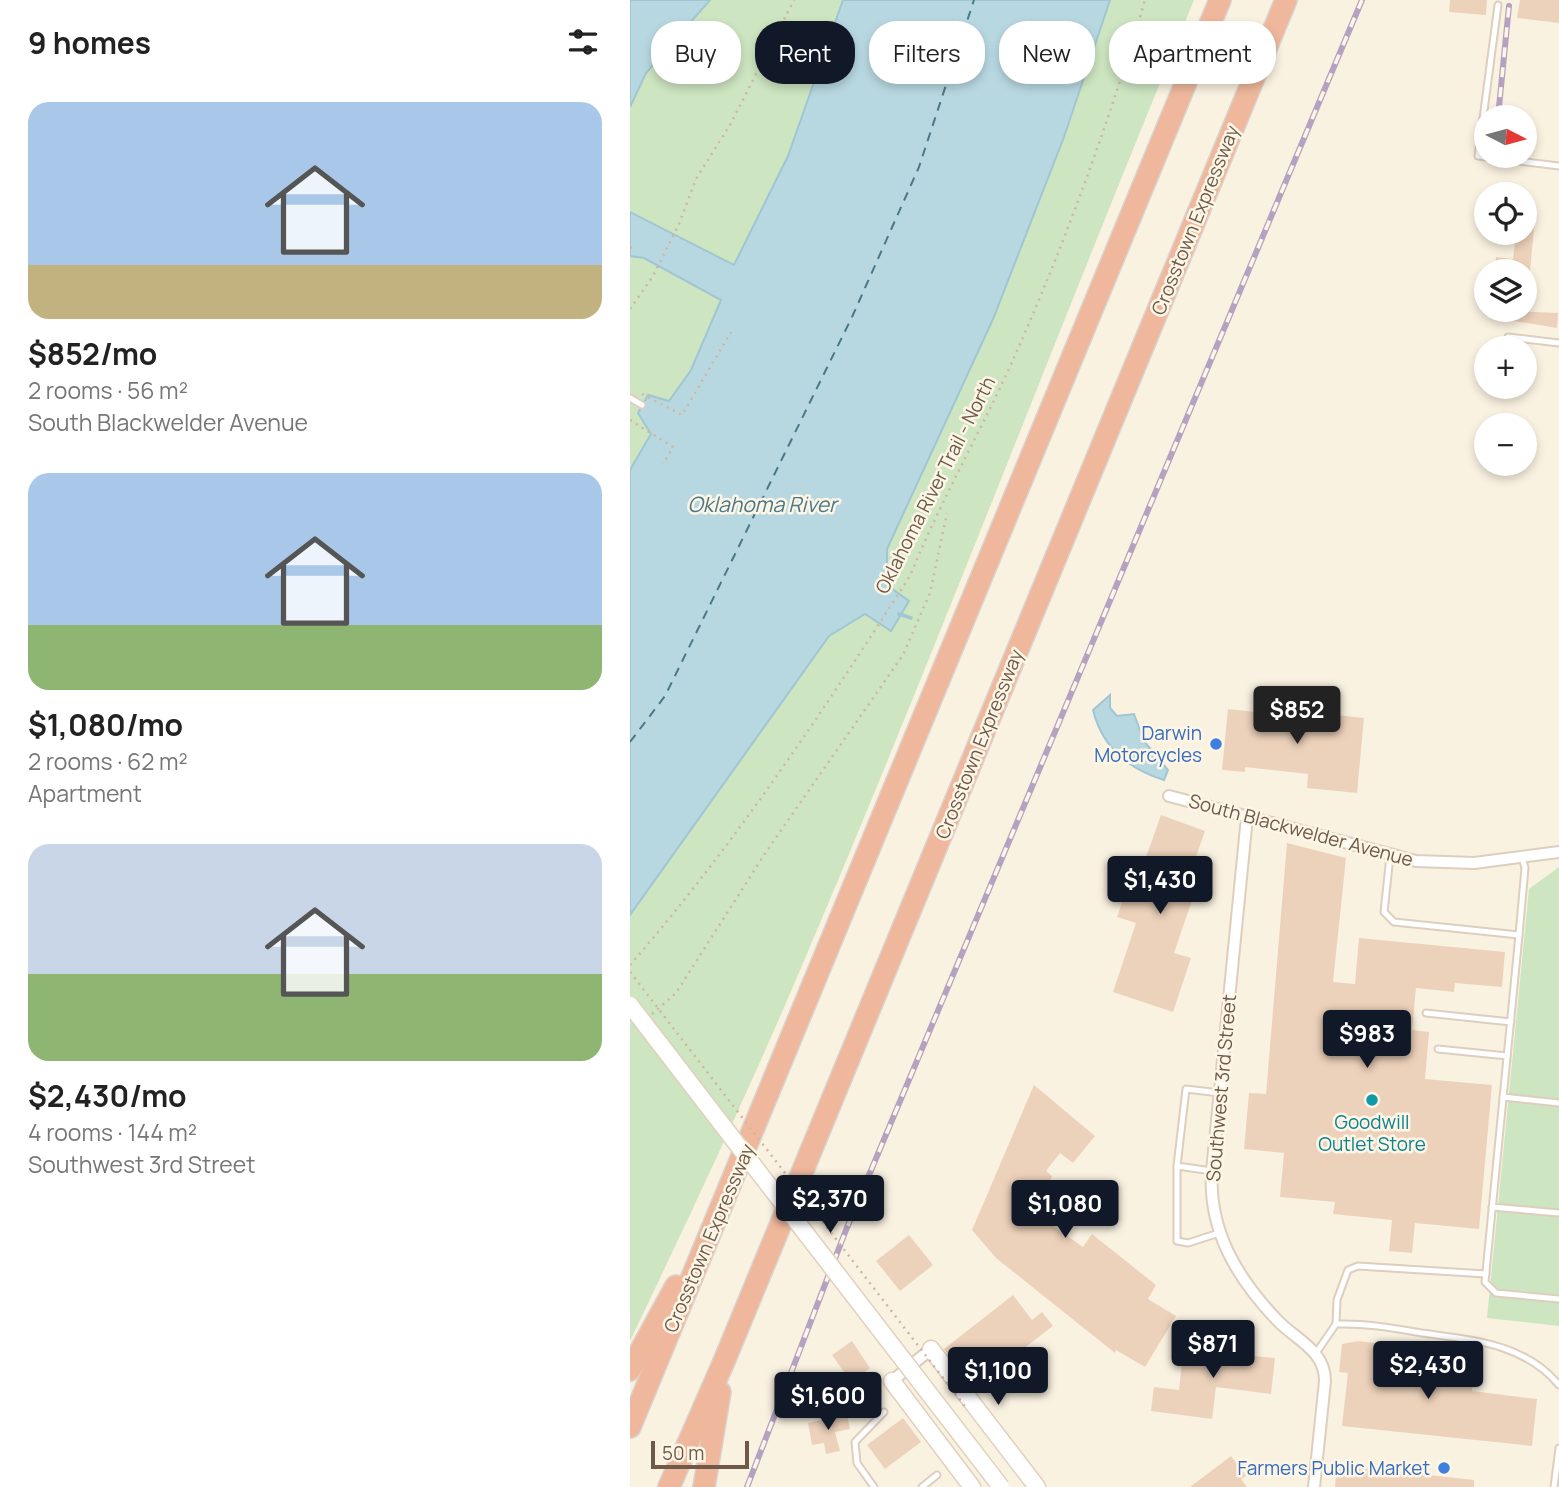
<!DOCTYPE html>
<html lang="en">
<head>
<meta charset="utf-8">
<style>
  body { margin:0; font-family:Manrope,sans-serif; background:#f2f2f2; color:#222; height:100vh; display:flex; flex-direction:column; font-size:26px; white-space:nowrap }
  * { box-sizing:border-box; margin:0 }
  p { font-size:23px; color:#767676 }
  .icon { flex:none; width:38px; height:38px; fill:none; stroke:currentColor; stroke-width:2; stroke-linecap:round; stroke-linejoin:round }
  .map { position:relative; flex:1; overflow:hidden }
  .side { display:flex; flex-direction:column; background:#fff; width:630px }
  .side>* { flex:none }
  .banner { position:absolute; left:21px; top:21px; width:665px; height:63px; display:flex; gap:14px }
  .needle { width:46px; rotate:96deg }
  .buttons { position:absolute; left:844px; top:105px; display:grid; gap:14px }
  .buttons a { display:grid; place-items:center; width:63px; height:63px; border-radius:50%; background:#fff; box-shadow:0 4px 10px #0003; font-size:35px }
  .scale { position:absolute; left:21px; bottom:18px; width:98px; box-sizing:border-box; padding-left:7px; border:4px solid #6e5a4a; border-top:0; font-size:19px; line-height:24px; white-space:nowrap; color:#6e5a4a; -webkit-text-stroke:5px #fdf6e6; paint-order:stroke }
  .price { position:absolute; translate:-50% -60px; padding:0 16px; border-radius:7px; background:#111827; color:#fff; font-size:23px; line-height:46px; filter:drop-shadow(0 2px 4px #0008) }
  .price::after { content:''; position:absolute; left:50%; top:42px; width:21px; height:16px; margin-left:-10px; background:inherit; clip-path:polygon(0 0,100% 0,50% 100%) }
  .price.selected { background:#222; color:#fff }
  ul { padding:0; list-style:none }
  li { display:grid; align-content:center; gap:14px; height:371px; padding:0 28px }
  li span { display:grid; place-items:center; height:217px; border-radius:21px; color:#555 }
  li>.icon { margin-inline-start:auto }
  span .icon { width:126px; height:126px; fill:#fffc; stroke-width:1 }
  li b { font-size:30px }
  h2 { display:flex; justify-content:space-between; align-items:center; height:84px; padding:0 28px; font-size:30px }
  .pill { padding:0 24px; border-radius:28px; background:#fff; box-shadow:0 4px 10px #0003; font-size:24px; line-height:63px }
  .pill.selected { background:#111827; color:#fff }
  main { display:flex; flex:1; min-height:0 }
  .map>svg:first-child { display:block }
</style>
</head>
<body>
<main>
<section class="side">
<h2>9 homes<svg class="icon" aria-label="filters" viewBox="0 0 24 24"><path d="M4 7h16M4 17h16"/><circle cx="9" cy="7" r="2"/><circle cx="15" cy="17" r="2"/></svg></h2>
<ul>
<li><span style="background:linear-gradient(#a9c7e8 75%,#c2b280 0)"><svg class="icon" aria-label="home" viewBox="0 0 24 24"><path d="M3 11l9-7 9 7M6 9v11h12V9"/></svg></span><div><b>$852/mo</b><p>2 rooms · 56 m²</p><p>South Blackwelder Avenue</p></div></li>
<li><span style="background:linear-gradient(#a9c7e8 70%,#8fb573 0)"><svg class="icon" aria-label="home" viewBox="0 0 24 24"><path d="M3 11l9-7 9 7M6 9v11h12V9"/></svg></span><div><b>$1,080/mo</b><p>2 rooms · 62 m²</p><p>Apartment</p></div></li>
<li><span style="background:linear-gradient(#c9d6e8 60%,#8fb573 0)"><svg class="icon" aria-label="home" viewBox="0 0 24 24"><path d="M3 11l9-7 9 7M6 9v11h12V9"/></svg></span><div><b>$2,430/mo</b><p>4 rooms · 144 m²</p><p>Southwest 3rd Street</p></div></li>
</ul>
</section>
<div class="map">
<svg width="929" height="1487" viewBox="0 0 929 1487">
  <rect width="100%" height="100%" fill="#faf2e1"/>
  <g fill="#cde5c1">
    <path d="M 0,0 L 564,0 C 429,327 304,657 165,982 C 113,1103 57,1222 0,1341 Z"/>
    <polygon points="929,867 929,1326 857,1318 899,889"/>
  </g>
  <g fill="#b8d8e1" stroke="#9fc6d2" stroke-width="2">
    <polygon points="0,0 80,0 16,73 0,107"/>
    <polygon points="213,0 480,0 434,137 363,319 257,549 257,585 279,601 261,631 235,614 199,636 0,915 0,470 21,434 8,413 18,395 39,401 61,370 91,300 14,258 0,256 0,212 104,265 158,156"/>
    <path d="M 480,695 L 480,708 L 487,716 L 504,714 L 514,741 L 538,770 L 534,780 C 499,769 472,747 463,710 Z"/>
  </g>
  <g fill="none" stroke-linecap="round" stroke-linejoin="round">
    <polyline stroke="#9fc6d2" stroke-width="3.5" points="269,614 281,618"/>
    <polyline stroke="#4a7887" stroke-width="2" stroke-dasharray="9 7" stroke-linecap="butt" points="0,742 35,696 222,317 289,167 344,0"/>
  </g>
  <g fill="#edd2bb">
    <polygon points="820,0 857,0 856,15 819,12"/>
    <polygon points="890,0 929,0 929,23 887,18"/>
    <polygon points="894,206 906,207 900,271 865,271 866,257 883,259 886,233 894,233"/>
    <polygon points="860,310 928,313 927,328 860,317"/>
    <polygon points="627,707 734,718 727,793 677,788 678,774 615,767 615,772 592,770 598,709 626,712"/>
    <polygon points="531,815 575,831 561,871 571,874 544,953 561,958 543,1012 483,992 506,923 487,917 497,888 504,891"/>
    <polygon points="657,843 716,858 703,982 725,984 729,938 875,952 872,987 825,983 824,992 786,988 782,1030 799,1032 795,1079 862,1085 849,1229 785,1223 782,1253 759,1251 762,1220 703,1214 705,1202 650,1197 654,1153 614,1149 619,1093 636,1094"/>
    <polygon points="404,1085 465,1136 443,1163 430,1153 416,1171 422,1176 406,1214 453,1247 462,1234 526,1285 518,1299 546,1316 515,1367 486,1350 485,1353 366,1258 342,1230"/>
    <polygon points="279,1235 303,1265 270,1291 246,1261"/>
    <polygon points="383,1295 402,1320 412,1312 423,1326 343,1387 314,1349"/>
    <polygon points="222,1341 240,1368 221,1382 202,1355"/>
    <polygon points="728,1341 754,1344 754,1349 767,1351 766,1358 780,1360 778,1373 832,1379 834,1362 845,1364 842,1391 907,1399 902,1446 712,1426 718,1373 709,1372 712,1344"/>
    <polygon points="554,1344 622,1351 622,1356 645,1358 641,1394 586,1387 582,1419 521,1411 524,1387 549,1390"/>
    <polygon points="217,1415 220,1429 205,1432 210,1451 196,1454 194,1443 182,1445 178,1423"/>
    <polygon points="273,1418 291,1442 255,1469 237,1445"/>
    <polygon points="601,1456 616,1476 611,1479 617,1487 560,1487"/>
    <polygon points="707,1465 844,1480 844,1487 705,1487"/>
  </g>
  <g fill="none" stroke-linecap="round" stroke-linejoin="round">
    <defs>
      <g id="service">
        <polyline points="868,5 848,156 929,166"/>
        <polyline points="878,337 929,343"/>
        <polyline points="0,398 12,405"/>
        <polyline points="760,856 754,912 764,922 889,935 895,868 892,857"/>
        <polyline points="889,935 855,1282 866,1293 929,1299"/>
        <polyline points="796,1013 881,1022"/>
        <polyline points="808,1049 877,1056"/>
        <polyline points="873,1097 929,1103"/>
        <polyline points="547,1166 582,1171"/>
        <polyline points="862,1207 929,1213"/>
        <polyline points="589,1233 558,1243 547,1241 547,1166 556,1089 590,1093"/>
        <polyline points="706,1324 707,1300 718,1270 728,1266 856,1274"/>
        <path d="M 686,1353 L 706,1324 C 735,1323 763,1328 792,1333 C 842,1340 894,1343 929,1385"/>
        <polyline points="244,1487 227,1463 225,1442 254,1412"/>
        <polyline points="292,1487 307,1475"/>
        <polyline points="924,1487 929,1448"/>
      </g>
      <g id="minor">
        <polyline points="539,796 786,861 844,863 929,852"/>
        <path d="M 617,817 L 582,1171 C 578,1230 607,1278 647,1320 C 666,1340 695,1350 695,1381 L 684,1487"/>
        <polyline points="262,1381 301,1349"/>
      </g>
      <g id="secondary">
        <polyline points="301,1349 407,1487"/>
        <polyline points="262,1381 342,1487"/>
      </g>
      <g id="motorway">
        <polyline points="0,1370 46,1286"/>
        <polyline points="0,1427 590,0"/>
        <polyline points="39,1487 95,1359 656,0"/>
        <polyline points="74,1487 90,1392"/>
      </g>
    </defs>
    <use href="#service" stroke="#ddcebe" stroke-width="9"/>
    <use href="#minor" stroke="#ddcebe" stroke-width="14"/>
    <use href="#secondary" stroke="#e1d0bc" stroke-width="19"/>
    <use href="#motorway" stroke="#d9d4d0" stroke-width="24"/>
    <g stroke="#d1b69f" stroke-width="2.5" stroke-dasharray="2 5" stroke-linecap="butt">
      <polyline points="0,247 6,250"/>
      <polyline points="0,309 23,276 49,224 66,179 101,123 164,0"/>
      <polyline points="12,394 52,415 101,332"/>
      <polyline points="0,420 43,447 33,464"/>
      <path d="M 0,965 C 106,843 193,711 280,576 C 310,502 350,433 383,360 C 435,243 479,123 515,0"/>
      <polyline points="22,1014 46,993 136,852 273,655 300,593 317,513"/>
    </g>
    <use href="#service" stroke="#fff" stroke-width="5"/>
    <use href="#minor" stroke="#fff" stroke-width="10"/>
    <use href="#secondary" stroke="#fff" stroke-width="16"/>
    <use href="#motorway" stroke="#efb89c" stroke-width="21"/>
    <defs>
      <g id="rail">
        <polyline points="868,117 879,6"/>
        <polyline points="117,1487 216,1230 732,0"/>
      </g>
    </defs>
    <use href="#rail" stroke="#b5a2c1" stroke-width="6"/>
    <use href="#rail" stroke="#fdf6e6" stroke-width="3.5" stroke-dasharray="10" stroke-linecap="butt"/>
    <defs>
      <polyline id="secondary-bridge" points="0,1005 371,1487"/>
    </defs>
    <use href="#secondary-bridge" stroke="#e1d0bc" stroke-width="19" stroke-linecap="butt"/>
    <polyline stroke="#d1b69f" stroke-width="2.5" stroke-dasharray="2 5" stroke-linecap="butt" points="0,972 337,1409"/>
    <use href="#secondary-bridge" stroke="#fff" stroke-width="16"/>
  </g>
  <g fill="#3f7fe0" stroke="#fdf6e6" stroke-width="2.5">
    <circle cx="586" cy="744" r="7"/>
    <circle cx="814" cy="1468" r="7"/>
  </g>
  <circle fill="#0f9aa8" stroke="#fdf6e6" stroke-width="2.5" cx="742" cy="1100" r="7"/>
  <g text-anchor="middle" stroke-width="5" stroke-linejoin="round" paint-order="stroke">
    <g font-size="19" fill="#6e5a4a" stroke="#fdf6e6">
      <text transform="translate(565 220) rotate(-68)" y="7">Crosstown Expressway</text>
      <text transform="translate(305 485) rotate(-63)" y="7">Oklahoma River Trail - North</text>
      <text transform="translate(349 744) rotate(-68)" y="7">Crosstown Expressway</text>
      <text transform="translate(671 830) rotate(15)" y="7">South Blackwelder Avenue</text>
      <text transform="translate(591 1088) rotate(-85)" y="7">Southwest 3rd Street</text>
      <text transform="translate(79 1238) rotate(-67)" y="7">Crosstown Expressway</text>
    </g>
    <g font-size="19" fill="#366cbe" stroke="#fdf6e6" text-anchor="end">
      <text x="572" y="740">Darwin<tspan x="572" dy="22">Motorcycles</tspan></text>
      <text x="800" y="1475">Farmers Public Market</text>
    </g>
    <g font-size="19" fill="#0d838f" stroke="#fdf6e6">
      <text x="742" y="1129">Goodwill<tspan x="742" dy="22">Outlet Store</tspan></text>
    </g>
    <g font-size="21" font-style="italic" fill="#4a7887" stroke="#fdf6e6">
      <text x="132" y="512">Oklahoma River</text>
    </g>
  </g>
</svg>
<div class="buttons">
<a><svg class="needle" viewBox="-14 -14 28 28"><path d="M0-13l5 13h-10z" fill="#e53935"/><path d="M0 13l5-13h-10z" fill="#767676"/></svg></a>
<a><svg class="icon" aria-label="locate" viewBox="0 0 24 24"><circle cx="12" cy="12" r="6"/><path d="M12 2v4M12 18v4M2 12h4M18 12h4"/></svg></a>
<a><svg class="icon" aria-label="layers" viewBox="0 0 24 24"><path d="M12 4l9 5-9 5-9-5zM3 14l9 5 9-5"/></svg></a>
<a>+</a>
<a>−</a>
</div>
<div class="scale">50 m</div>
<b class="price selected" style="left:667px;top:746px">$852</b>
<b class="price" style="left:530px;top:916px">$1,430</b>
<b class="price" style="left:737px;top:1070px">$983</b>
<b class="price" style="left:200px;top:1235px">$2,370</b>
<b class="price" style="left:435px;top:1240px">$1,080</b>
<b class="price" style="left:583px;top:1380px">$871</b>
<b class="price" style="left:798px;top:1401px">$2,430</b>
<b class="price" style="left:368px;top:1407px">$1,100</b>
<b class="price" style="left:198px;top:1432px">$1,600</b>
<div class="banner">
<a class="pill">Buy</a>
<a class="pill selected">Rent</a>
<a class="pill">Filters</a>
<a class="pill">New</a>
<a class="pill">Apartment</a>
</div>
</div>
</main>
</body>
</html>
